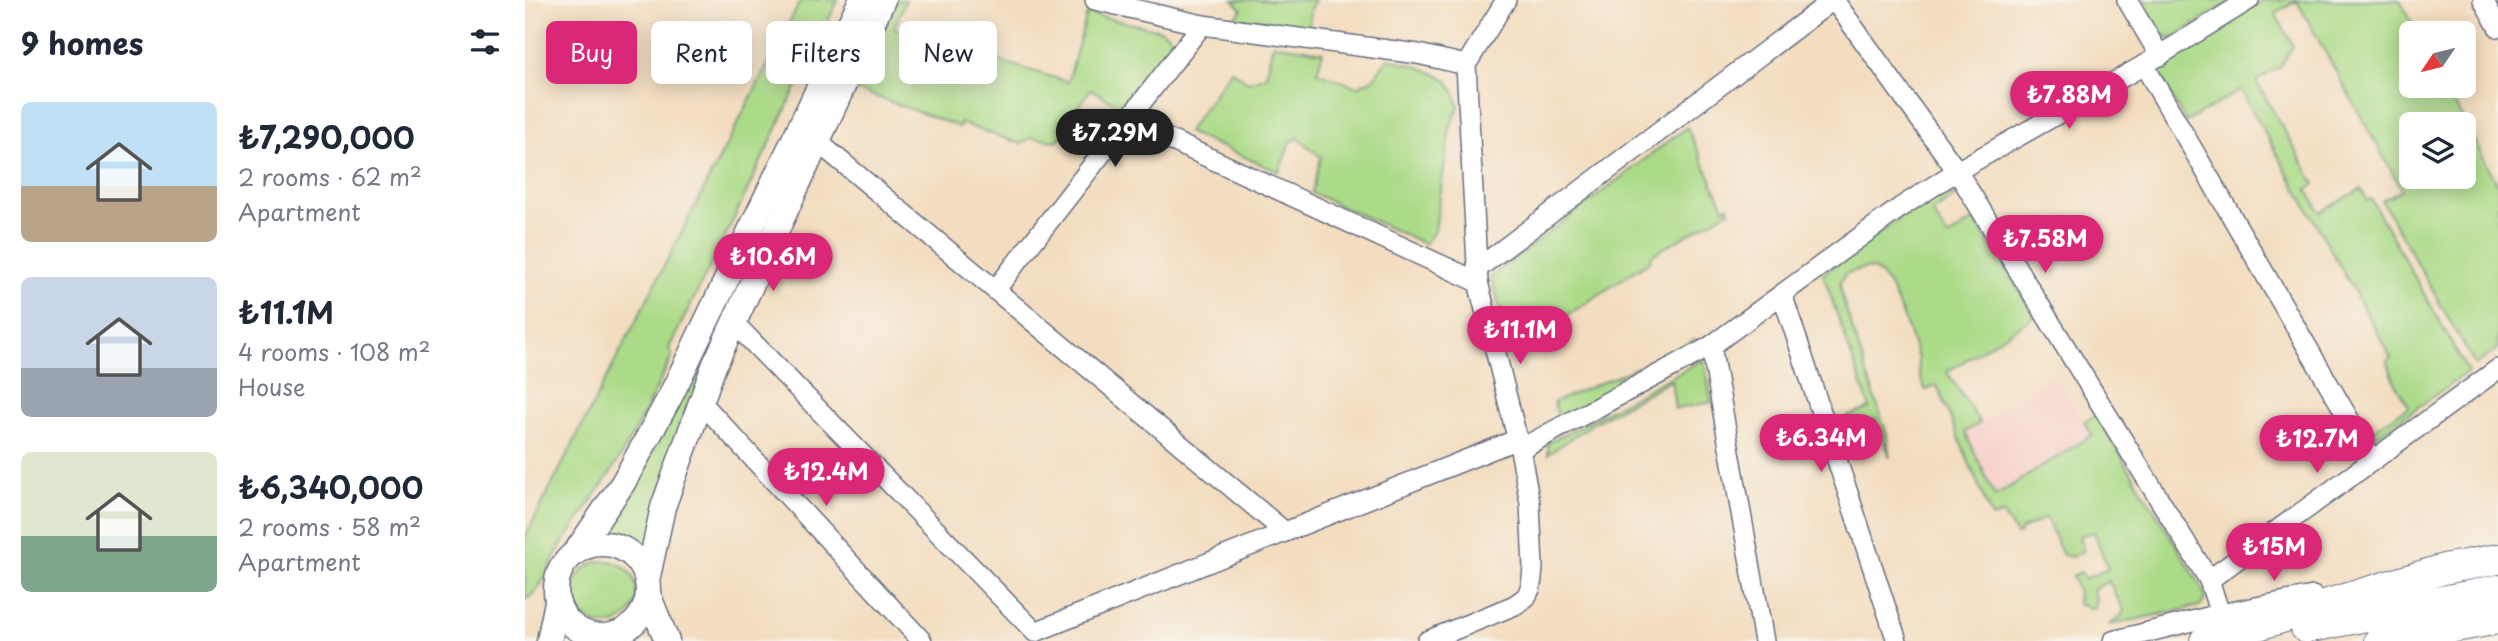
<!DOCTYPE html>
<html lang="en">
<head>
<meta charset="utf-8">
<style>
  body { margin:0; font-family:"Playpen Sans",sans-serif; background:#f2f2f3; color:#1f2937; height:100vh; display:flex; flex-direction:column; font-size:26px; white-space:nowrap }
  * { box-sizing:border-box; margin:0 }
  p { font-size:23px; color:#747a83 }
  .icon { flex:none; width:38px; height:38px; fill:none; stroke:currentColor; stroke-width:2; stroke-linecap:round; stroke-linejoin:round }
  .map { position:relative; flex:1; overflow:hidden }
  .sheet { display:flex; flex-direction:column; background:#fff; width:525px }
  .sheet>* { flex:none }
  .banner { position:absolute; left:21px; top:21px; width:665px; height:63px; display:flex; gap:14px }
  .needle { width:46px; rotate:235deg }
  .controls { position:absolute; left:1874px; top:21px; display:grid; gap:14px }
  .controls a { display:grid; place-items:center; width:77px; height:77px; border-radius:10px; background:#fff; box-shadow:0 4px 18px #0003; font-size:35px }
  .price { position:absolute; translate:-50% -60px; padding:0 16px; border-radius:24px; background:#db2777; color:#fff; font-size:23px; line-height:46px; filter:drop-shadow(0 2px 4px #0008) }
  .price::after { content:''; position:absolute; left:50%; top:42px; width:21px; height:16px; margin-left:-10px; background:inherit; clip-path:polygon(0 0,100% 0,50% 100%) }
  .price.on { background:#222; color:#fff }
  ul { padding:0; list-style:none }
  li { display:flex; align-items:center; gap:21px; height:175px; padding:0 21px }
  li span { display:grid; place-items:center; flex:none; width:196px; height:140px; border-radius:10px; color:#555 }
  li>.icon { margin-inline-start:auto }
  span .icon { width:84px; height:84px; fill:#fffc; stroke-width:1 }
  li b { font-size:30px }
  h2 { display:flex; justify-content:space-between; align-items:center; height:84px; padding:0 21px; font-size:30px }
  .pill { padding:0 24px; border-radius:10px; background:#fff; box-shadow:0 4px 18px #0003; font-size:24px; line-height:63px }
  .pill.on { background:#db2777; color:#fff }
  main { display:flex; flex:1; min-height:0 }
  .map>svg:first-child { display:block }
</style>
</head>
<body>
<main>
<section class="sheet">
<h2>9 homes<svg class="icon" aria-label="filters" viewBox="0 0 24 24"><path d="M4 7h16M4 17h16"/><circle cx="9" cy="7" r="2"/><circle cx="15" cy="17" r="2"/></svg></h2>
<ul>
<li><span style="background:linear-gradient(#bfe0f5 60%,#b9a48a 0)"><svg class="icon" aria-label="home" viewBox="0 0 24 24"><path d="M3 11l9-7 9 7M6 9v11h12V9"/></svg></span><div><b>₺7,290,000</b><p>2 rooms · 62 m²</p><p>Apartment</p></div></li>
<li><span style="background:linear-gradient(#c9d6e8 65%,#9aa5b1 0)"><svg class="icon" aria-label="home" viewBox="0 0 24 24"><path d="M3 11l9-7 9 7M6 9v11h12V9"/></svg></span><div><b>₺11.1M</b><p>4 rooms · 108 m²</p><p>House</p></div></li>
<li><span style="background:linear-gradient(#dfe7d0 60%,#7fa58c 0)"><svg class="icon" aria-label="home" viewBox="0 0 24 24"><path d="M3 11l9-7 9 7M6 9v11h12V9"/></svg></span><div><b>₺6,340,000</b><p>2 rooms · 58 m²</p><p>Apartment</p></div></li>
</ul>
</section>
<div class="map">
<svg width="1973" height="641" viewBox="0 0 1973 641">
  <rect width="100%" height="100%" fill="#f7f3e8"/>
  <filter id="ink" filterUnits="userSpaceOnUse"><feTurbulence type="fractalNoise" baseFrequency=".0143" numOctaves="2"/><feDisplacementMap in="SourceGraphic" scale="14" xChannelSelector="R" yChannelSelector="G"/><feConvolveMatrix kernelMatrix="1 2 1 2 8 2 1 2 1" color-interpolation-filters="sRGB"/></filter>
  <filter id="wash" filterUnits="userSpaceOnUse"><feTurbulence type="fractalNoise" baseFrequency=".00686" numOctaves="4" result="noise"/><feDisplacementMap in="SourceGraphic" scale="28" xChannelSelector="R" yChannelSelector="G"/><feGaussianBlur stdDeviation="1.57" result="paint"/><feColorMatrix in="noise" values="0 0 0 0 0 0 0 0 0 0 0 0 0 0 0 0 0 1.4 0 .05"/><feComposite in="paint" operator="in"/></filter>
  <g filter="url(#wash)">
    <rect width="100%" height="100%" fill="#f3ddc0"/>
    <polygon fill="#f7d0c9" points="1530,375 1567,435 1470,496 1440,432"/>
    <g fill="#acdb88" stroke="#648573" stroke-width="2" fill-rule="evenodd">
      <path d="M 276,0 L 313,0 L 209,218 L 144,348 L 147,356 C 132,387 118,418 101,447 C 81,482 57,514 35,547 C 24,565 19,589 0,600 L 0,537 Z"/>
      <polygon points="370,0 381,0 369,28 543,82 562,14 636,30 644,35 647,42 644,50 598,108 565,89 536,137 531,141 506,138 496,144 435,123 435,127 332,90"/>
      <polygon points="708,0 790,0 785,9 784,29 709,20 717,9"/>
      <path d="M 1619,0 L 1708,0 L 1646,39 C 1630,32 1621,17 1619,0 Z"/>
      <path d="M 1739,0 L 1875,0 L 1893,33 L 1886,33 L 1886,86 L 1920,86 L 1973,185 L 1973,349 L 1950,365 L 1857,201 L 1877,190 L 1772,1 L 1750,13 L 1768,46 L 1755,67 L 1731,81 L 1790,184 L 1782,189 L 1795,212 L 1836,189 L 1843,201 L 1846,199 L 1943,372 L 1851,436 L 1848,430 L 1884,406 L 1872,387 L 1862,360 L 1866,357 L 1716,90 L 1661,122 L 1630,68 ZM 1886,124 L 1939,124 L 1939,177 L 1886,177 Z"/>
      <polygon points="748,44 798,52 792,72 832,87 848,79 863,58 897,68 921,79 930,93 934,107 925,128 910,230 900,244 787,193 796,157 773,138 765,142 754,172 662,132 706,70 723,82 741,76"/>
      <polygon points="1162,127 1199,208 1203,206 1204,211 1125,256 1126,260 1011,336 1007,322 984,341 966,277"/>
      <path d="M 1420,186 L 1429,197 L 1407,212 L 1423,237 L 1449,220 L 1510,316 L 1422,372 L 1455,423 L 1440,432 L 1470,496 L 1567,435 L 1559,422 L 1571,415 L 1676,586 C 1681,595 1682,599 1675,606 L 1584,625 L 1597,615 L 1599,611 L 1584,581 L 1567,590 L 1571,598 L 1569,609 L 1552,604 L 1553,591 L 1547,576 L 1556,572 L 1559,579 L 1583,569 L 1569,532 L 1554,536 L 1559,550 L 1547,557 L 1538,555 L 1521,518 L 1495,530 L 1495,533 L 1491,535 L 1478,514 L 1467,518 L 1412,385 L 1401,390 C 1395,380 1392,371 1393,359 C 1386,339 1368,277 1348,269 C 1340,266 1328,272 1320,274 L 1315,283 L 1317,297 L 1362,435 L 1365,458 L 1351,419 L 1312,432 L 1311,421 L 1345,408 L 1298,274 Z"/>
      <polygon points="227,255 121,552 82,538"/>
      <polygon points="1170,339 1173,342 1020,426 1033,416 1029,402 1143,355"/>
      <polygon points="1177,360 1180,365 1187,402 1150,409 1146,380 1070,422 1023,454 1023,443"/>
      <circle cx="80" cy="593" r="32"/>
    </g>
  </g>
  <g filter="url(#ink)">
    <g fill="none" stroke-linecap="round" stroke-linejoin="round">
      <defs>
        <g id="minor">
          <polyline points="570,0 677,25 893,54 941,65"/>
          <polyline points="1309,0 1432,171 1684,580"/>
          <polyline points="1602,0 1635,56"/>
          <polyline points="1958,0 1973,27"/>
          <polyline points="1619,65 1847,459"/>
          <polyline points="602,120 953,282"/>
          <polyline points="293,142 760,532 993,439"/>
          <polyline points="952,269 1308,0"/>
          <polyline points="471,289 677,25"/>
          <polyline points="1257,294 1372,641"/>
          <polyline points="209,323 510,632 760,532"/>
          <polyline points="176,402 397,641"/>
          <polyline points="995,449 1186,346"/>
          <polyline points="1695,614 1684,580 1973,369"/>
          <polyline points="902,641 990,605 1001,597 1006,587 1008,568 1005,503 995,449 953,282 941,65 981,0"/>
          <polyline points="1239,641 1186,346 1376,207 1432,171 1619,65 1724,0"/>
          <polyline points="1588,641 1695,614 1788,596"/>
        </g>
        <g id="major">
          <circle cx="77" cy="590" r="46"/>
          <polyline points="50,553 98,483 145,397 336,0"/>
          <polyline points="122,581 138,507 189,366 358,0"/>
          <polyline points="123,594 142,641"/>
          <polyline points="24,641 32,602"/>
        </g>
        <g id="highway">
          <polyline points="1781,628 1973,590"/>
          <polyline points="1680,641 1919,569 1973,559"/>
          <polyline points="1854,641 1973,619"/>
        </g>
      </defs>
      <use href="#minor" stroke="#676c80" stroke-width="22"/>
      <use href="#major" stroke="#676c80" stroke-width="27"/>
      <use href="#highway" stroke="#676c80" stroke-width="32"/>
      <use href="#minor" stroke="#fff" stroke-width="19"/>
      <use href="#major" stroke="#fff" stroke-width="24"/>
      <use href="#highway" stroke="#fff" stroke-width="30"/>
    </g>
  </g>
</svg>
<div class="controls">
<a><svg class="needle" viewBox="-14 -14 28 28"><path d="M0-13l5 13h-10z" fill="#e53935"/><path d="M0 13l5-13h-10z" fill="#747a83"/></svg></a>
<a><svg class="icon" aria-label="layers" viewBox="0 0 24 24"><path d="M12 4l9 5-9 5-9-5zM3 14l9 5 9-5"/></svg></a>
</div>
<b class="price" style="left:1544px;top:131px">₺7.88M</b>
<b class="price on" style="left:590px;top:169px">₺7.29M</b>
<b class="price" style="left:1520px;top:275px">₺7.58M</b>
<b class="price" style="left:248px;top:293px">₺10.6M</b>
<b class="price" style="left:995px;top:366px">₺11.1M</b>
<b class="price" style="left:1296px;top:474px">₺6.34M</b>
<b class="price" style="left:1792px;top:475px">₺12.7M</b>
<b class="price" style="left:301px;top:508px">₺12.4M</b>
<b class="price" style="left:1749px;top:583px">₺15M</b>
<div class="banner">
<a class="pill on">Buy</a>
<a class="pill">Rent</a>
<a class="pill">Filters</a>
<a class="pill">New</a>
</div>
</div>
</main>
</body>
</html>
